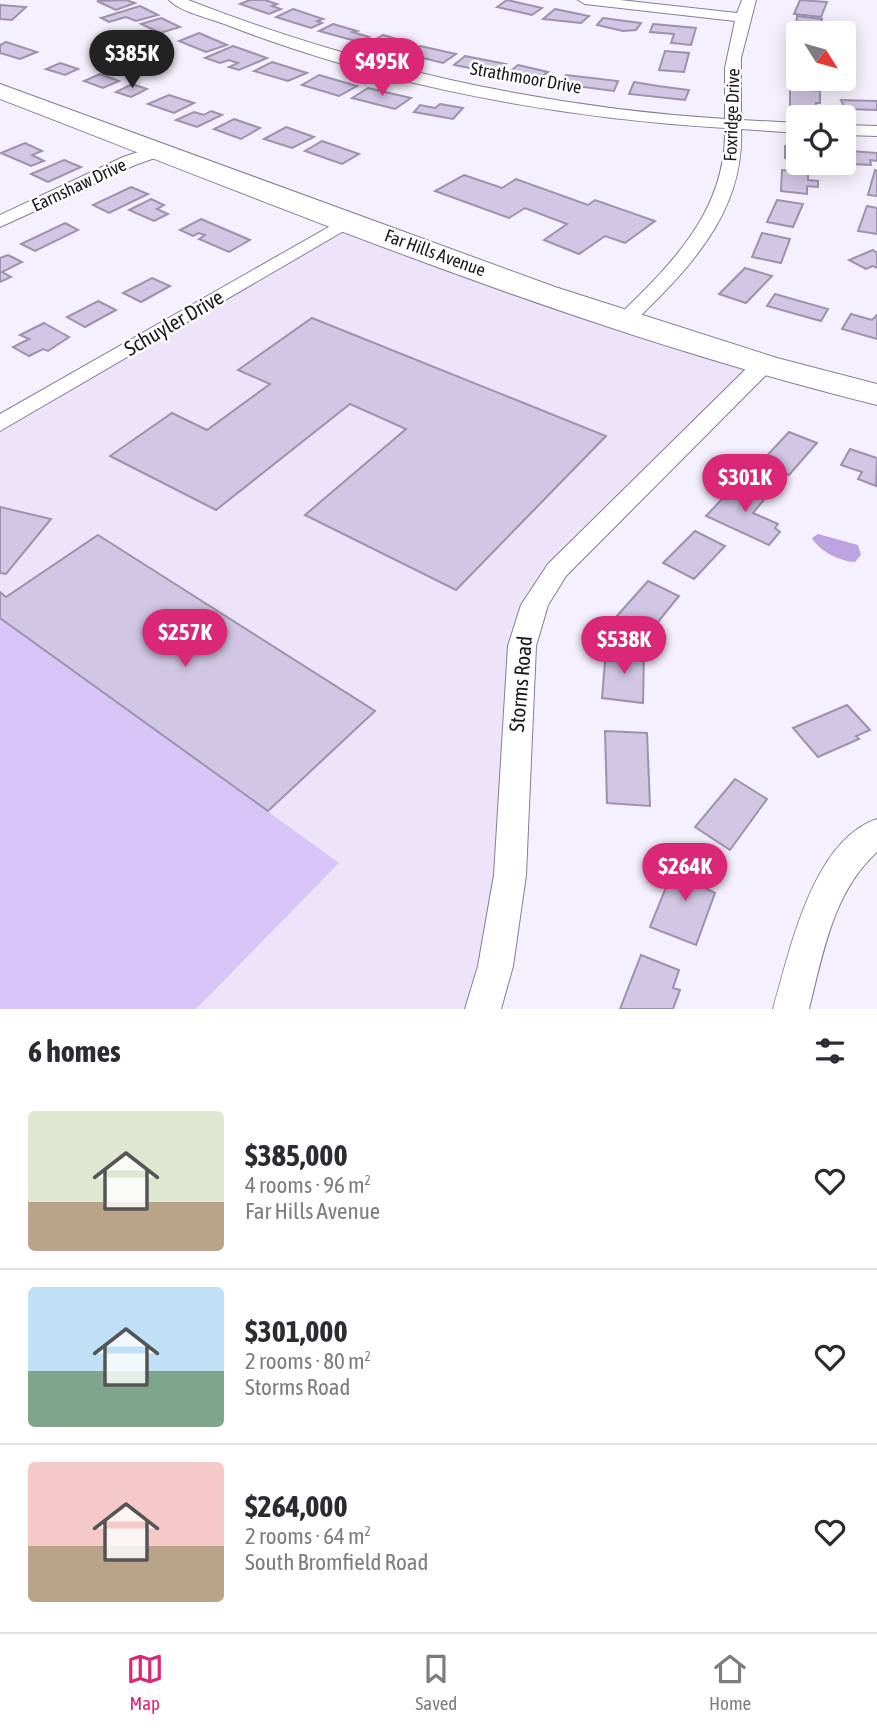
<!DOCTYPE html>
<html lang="en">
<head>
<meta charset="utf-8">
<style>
  body { margin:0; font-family:"Asap Condensed",sans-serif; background:#f7f7f7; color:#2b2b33; height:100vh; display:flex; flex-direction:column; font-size:26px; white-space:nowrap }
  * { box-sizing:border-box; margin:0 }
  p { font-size:23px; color:#7c7c81 }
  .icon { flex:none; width:38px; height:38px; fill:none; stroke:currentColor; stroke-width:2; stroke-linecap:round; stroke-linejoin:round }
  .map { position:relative; height:1009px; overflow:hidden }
  .details { display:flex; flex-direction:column; background:#fff; flex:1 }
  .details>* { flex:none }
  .needle { width:46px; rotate:127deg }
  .buttons { position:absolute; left:786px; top:21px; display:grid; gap:14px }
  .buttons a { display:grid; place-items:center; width:70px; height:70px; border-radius:7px; background:#fff; box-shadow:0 4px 18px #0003; font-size:35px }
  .price { position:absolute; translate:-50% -60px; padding:0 16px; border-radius:24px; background:#db2777; color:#fff; font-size:23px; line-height:46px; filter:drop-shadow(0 2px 4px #0008) }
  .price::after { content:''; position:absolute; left:50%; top:42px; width:21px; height:16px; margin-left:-10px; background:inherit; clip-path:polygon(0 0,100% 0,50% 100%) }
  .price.selected { background:#222; color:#fff }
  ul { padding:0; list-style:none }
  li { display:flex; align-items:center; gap:21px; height:175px; padding:0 28px }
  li+li { border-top:2px solid #e1e1e2 }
  li span { display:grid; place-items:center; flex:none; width:196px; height:140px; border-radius:7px; color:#555 }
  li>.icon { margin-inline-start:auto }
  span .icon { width:84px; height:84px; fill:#fffc; stroke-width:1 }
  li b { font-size:30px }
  h2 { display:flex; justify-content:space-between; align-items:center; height:84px; padding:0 28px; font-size:30px }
  .dock { display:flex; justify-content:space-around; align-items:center; height:98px; border-top:2px solid #e1e1e2; background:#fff; font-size:19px; color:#7c7c81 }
  .dock a { display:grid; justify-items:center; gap:4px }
  .dock .selected { color:#db2777 }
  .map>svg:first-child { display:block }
</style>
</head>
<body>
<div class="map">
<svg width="877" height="1009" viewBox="0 0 877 1009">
  <rect width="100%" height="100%" fill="#f5f0fd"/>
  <polygon fill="#ede4fa" points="348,221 762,366 544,585 483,1009 0,1009 0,424"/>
  <polygon fill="#d9c4f8" points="0,618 339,863 196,1009 0,1009"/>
  <path fill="#bea3e2" d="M 818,534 L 858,545 L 861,555 L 855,562 C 841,562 819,551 812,538 Z"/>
  <g fill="#d1c6e3" stroke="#9d92ae" stroke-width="2">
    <polygon points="126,0 135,3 116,10 97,1"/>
    <polygon points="250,0 265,0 277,4 272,6 281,9 269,14 240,4"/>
    <polygon points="507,0 542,8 532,15 497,7"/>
    <polygon points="800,0 827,2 821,17 794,14"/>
    <polygon points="0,5 26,7 12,20 0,19"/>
    <polygon points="140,6 158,15 136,21 126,17 109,22 101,18"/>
    <polygon points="293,9 323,19 317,21 322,23 311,28 276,17"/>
    <polygon points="555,9 589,16 581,23 543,19"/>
    <polygon points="797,16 822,19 818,33 789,33 790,27 796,28"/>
    <polygon points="161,18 180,27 160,33 141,24"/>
    <polygon points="603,18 641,23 636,30 623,31 597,25"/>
    <polygon points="333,24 357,31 353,32 369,37 359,42 319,31"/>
    <polygon points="653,24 696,28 691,45 671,43 674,34 650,32"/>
    <polygon points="199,33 227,45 206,52 179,41"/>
    <polygon points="383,35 411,43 397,50 367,44"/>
    <polygon points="6,42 37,52 20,59 0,53 0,45"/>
    <polygon points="233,46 267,58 239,70 229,67 238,63 229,60 220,63 205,58"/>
    <polygon points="420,46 456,54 443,63 407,54"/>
    <polygon points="665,51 689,53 684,72 659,70"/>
    <polygon points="465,56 506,64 495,73 454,65"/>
    <polygon points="790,61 798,61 798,76 787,74"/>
    <polygon points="272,62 307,73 288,81 254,71"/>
    <polygon points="60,63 78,69 65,75 46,69"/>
    <polygon points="518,65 548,72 537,80 507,74"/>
    <polygon points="100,74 119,81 103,88 84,81"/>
    <polygon points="319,75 357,86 339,96 302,85"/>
    <polygon points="566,75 618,81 614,91 560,84"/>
    <polygon points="634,82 658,86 689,90 685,100 629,94"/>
    <polygon points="132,84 147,89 131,97 116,92"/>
    <polygon points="368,88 411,98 395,109 352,98"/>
    <polygon points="790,88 820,91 820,103 816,103 816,108 790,106"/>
    <polygon points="169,95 194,103 174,113 148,104"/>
    <polygon points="841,100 877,101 877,110 845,109"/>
    <polygon points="440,104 463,108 453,119 414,112 420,105 435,108"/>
    <polygon points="211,111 222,115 197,127 176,120 194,112 204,115"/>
    <polygon points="234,119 260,128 241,139 214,129"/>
    <polygon points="286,127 314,137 292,148 264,139"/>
    <polygon points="322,141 359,154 342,164 305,151"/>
    <polygon points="25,143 42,151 32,155 44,161 31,166 1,153"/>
    <polygon points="785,146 798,147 798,159 785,158"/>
    <polygon points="851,151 877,153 877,161 870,160 871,165 853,164"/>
    <polygon points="64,160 81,167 48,182 31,174"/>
    <polygon points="782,170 808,172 808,180 818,181 818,187 807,186 807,194 781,191"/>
    <polygon points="875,170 877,171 877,196 868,195"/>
    <polygon points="464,175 502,188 516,179 588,205 595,200 655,221 625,243 605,236 579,254 544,240 567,224 525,208 509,218 435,191"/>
    <polygon points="131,187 148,194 109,213 93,205"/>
    <polygon points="151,199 164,205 157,209 168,214 154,221 129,210"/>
    <polygon points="777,200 803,204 793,227 767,222"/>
    <polygon points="867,206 877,208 877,234 858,231"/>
    <polygon points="201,219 250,240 229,252 199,239 205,235 199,233 193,236 180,230"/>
    <polygon points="65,223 78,230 35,251 21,244"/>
    <polygon points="762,233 790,239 781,263 752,257"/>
    <polygon points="873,250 877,253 877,268 873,266 866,269 849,260"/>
    <polygon points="8,255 22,262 2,272 11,277 0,282 0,258"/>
    <polygon points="745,268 772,276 746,303 719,294"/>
    <polygon points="152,278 170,286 141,302 123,293"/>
    <polygon points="775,294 828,309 821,321 767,306"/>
    <polygon points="98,301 116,310 85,327 67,317"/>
    <polygon points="851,314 872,320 877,315 877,339 842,329"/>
    <polygon points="312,318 606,436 456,590 305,515 406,429 350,404 216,510 110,456 172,413 207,430 270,384 238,370"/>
    <polygon points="44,323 69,337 48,351 43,349 29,356 13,347 29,339 20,335"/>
    <polygon points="789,432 817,443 789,475 760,463"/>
    <polygon points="850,449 877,458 876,486 858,479 862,472 841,465"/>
    <polygon points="737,483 767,496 753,513 778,524 775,528 780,532 769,545 706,516"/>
    <polygon points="0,507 51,519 6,574 0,573"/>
    <polygon points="695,531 725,546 694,579 663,563"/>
    <polygon points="98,535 375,711 268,811 0,618 0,592 6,597"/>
    <polygon points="648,581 679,596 649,633 616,617"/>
    <polygon points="606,649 644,653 643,703 602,698"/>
    <polygon points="847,705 870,730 856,736 859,739 818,757 793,728"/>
    <polygon points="605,731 647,733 650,806 607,803"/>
    <polygon points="735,779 767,799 730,850 695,827"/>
    <polygon points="677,860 713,874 707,889 715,893 696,945 650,927"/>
    <polygon points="641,955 679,970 673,988 680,990 673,1009 620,1009"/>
  </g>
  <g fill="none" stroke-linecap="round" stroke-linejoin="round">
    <defs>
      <g id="street">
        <path d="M 169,0 L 188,0 C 360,67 540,107 725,119 L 725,68 L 735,21 L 585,4 L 578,0 L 620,0 L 737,13 L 742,0 L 756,0 L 741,58 L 741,120 L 798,123 L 798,133 L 741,129 C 745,213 687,271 631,325 L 617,325 L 614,321 L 617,317 C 672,264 727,210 725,128 C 558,118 384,86 227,25 C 210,18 182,13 169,0 Z"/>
        <polygon points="844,125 877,126 877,136 844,135"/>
        <polygon points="160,145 166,146 166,154 135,165 0,227 0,215 123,157"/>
        <polygon points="348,216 354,217 357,221 354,225 0,431 0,414"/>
        <polygon points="762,360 773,366 770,371 566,576 548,605 536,646 526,875 513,966 501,1009 465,1009 478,966 494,875 508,646 521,605 548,564 754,361"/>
        <path d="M 877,819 L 877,852 C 833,892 823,953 809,1009 L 773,1009 C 790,951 812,841 877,819 Z"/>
      </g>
      <path id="primary" d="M 0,84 L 555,287 L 777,358 L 877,384 L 877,405 C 576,331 289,210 0,99 Z"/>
    </defs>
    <use href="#street" stroke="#877c97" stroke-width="2"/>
    <use href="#primary" stroke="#877c97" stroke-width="2"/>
    <use href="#street" fill="#fff" fill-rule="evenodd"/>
    <use href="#primary" fill="#fff" fill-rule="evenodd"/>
  </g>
  <g text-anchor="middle" stroke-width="5" stroke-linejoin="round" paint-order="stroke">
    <g font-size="18" fill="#1c1822" stroke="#fff">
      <text transform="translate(526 78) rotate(10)" y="6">Strathmoor Drive</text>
      <text transform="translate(732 115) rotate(-88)" y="6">Foxridge Drive</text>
      <text transform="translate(79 185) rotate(-25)" y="6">Earnshaw Drive</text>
      <text transform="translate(435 253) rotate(20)" y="6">Far Hills Avenue</text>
    </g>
    <g font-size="21" fill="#1c1822" stroke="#fff">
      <text transform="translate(174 323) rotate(-30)" y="7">Schuyler Drive</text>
      <text transform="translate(521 684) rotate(-85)" y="7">Storms Road</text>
    </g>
  </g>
</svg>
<div class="buttons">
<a><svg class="needle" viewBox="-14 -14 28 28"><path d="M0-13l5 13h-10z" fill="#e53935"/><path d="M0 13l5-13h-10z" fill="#7c7c81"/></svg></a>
<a><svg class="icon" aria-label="locate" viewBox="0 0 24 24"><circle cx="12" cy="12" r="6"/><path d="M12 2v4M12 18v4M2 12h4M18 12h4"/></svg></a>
</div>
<b class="price selected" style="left:132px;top:90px">$385K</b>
<b class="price" style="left:382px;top:98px">$495K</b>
<b class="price" style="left:745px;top:514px">$301K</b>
<b class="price" style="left:185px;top:669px">$257K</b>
<b class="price" style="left:624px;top:676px">$538K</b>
<b class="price" style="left:685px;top:903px">$264K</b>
</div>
<section class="details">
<h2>6 homes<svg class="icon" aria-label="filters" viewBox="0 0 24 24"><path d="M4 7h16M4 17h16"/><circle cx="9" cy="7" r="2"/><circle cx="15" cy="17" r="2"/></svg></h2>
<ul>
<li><span style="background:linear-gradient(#dfe7d0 65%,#b9a48a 0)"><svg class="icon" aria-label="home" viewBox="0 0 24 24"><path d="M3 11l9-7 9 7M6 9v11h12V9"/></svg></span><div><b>$385,000</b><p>4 rooms · 96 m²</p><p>Far Hills Avenue</p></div><svg class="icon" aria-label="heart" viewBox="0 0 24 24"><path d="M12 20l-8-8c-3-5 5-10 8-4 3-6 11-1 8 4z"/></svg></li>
<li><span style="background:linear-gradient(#bfe0f5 60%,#7fa58c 0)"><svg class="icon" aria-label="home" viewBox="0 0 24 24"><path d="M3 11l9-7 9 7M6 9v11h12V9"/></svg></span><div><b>$301,000</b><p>2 rooms · 80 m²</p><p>Storms Road</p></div><svg class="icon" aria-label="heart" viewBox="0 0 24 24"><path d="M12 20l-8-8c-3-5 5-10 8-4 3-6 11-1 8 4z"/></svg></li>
<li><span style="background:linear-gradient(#f6c9c9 60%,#b9a48a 0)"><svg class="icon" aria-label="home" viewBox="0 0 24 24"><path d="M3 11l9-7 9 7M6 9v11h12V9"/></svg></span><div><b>$264,000</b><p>2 rooms · 64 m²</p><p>South Bromfield Road</p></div><svg class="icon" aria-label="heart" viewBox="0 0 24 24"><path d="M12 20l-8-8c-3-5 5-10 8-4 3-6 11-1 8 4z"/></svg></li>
</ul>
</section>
<nav class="dock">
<a class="selected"><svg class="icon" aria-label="map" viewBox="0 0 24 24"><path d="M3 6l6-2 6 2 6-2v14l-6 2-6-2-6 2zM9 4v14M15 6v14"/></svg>Map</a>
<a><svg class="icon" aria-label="saved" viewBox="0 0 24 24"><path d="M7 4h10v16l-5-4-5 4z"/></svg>Saved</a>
<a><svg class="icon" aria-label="home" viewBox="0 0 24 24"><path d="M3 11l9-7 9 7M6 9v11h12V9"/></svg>Home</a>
</nav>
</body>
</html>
